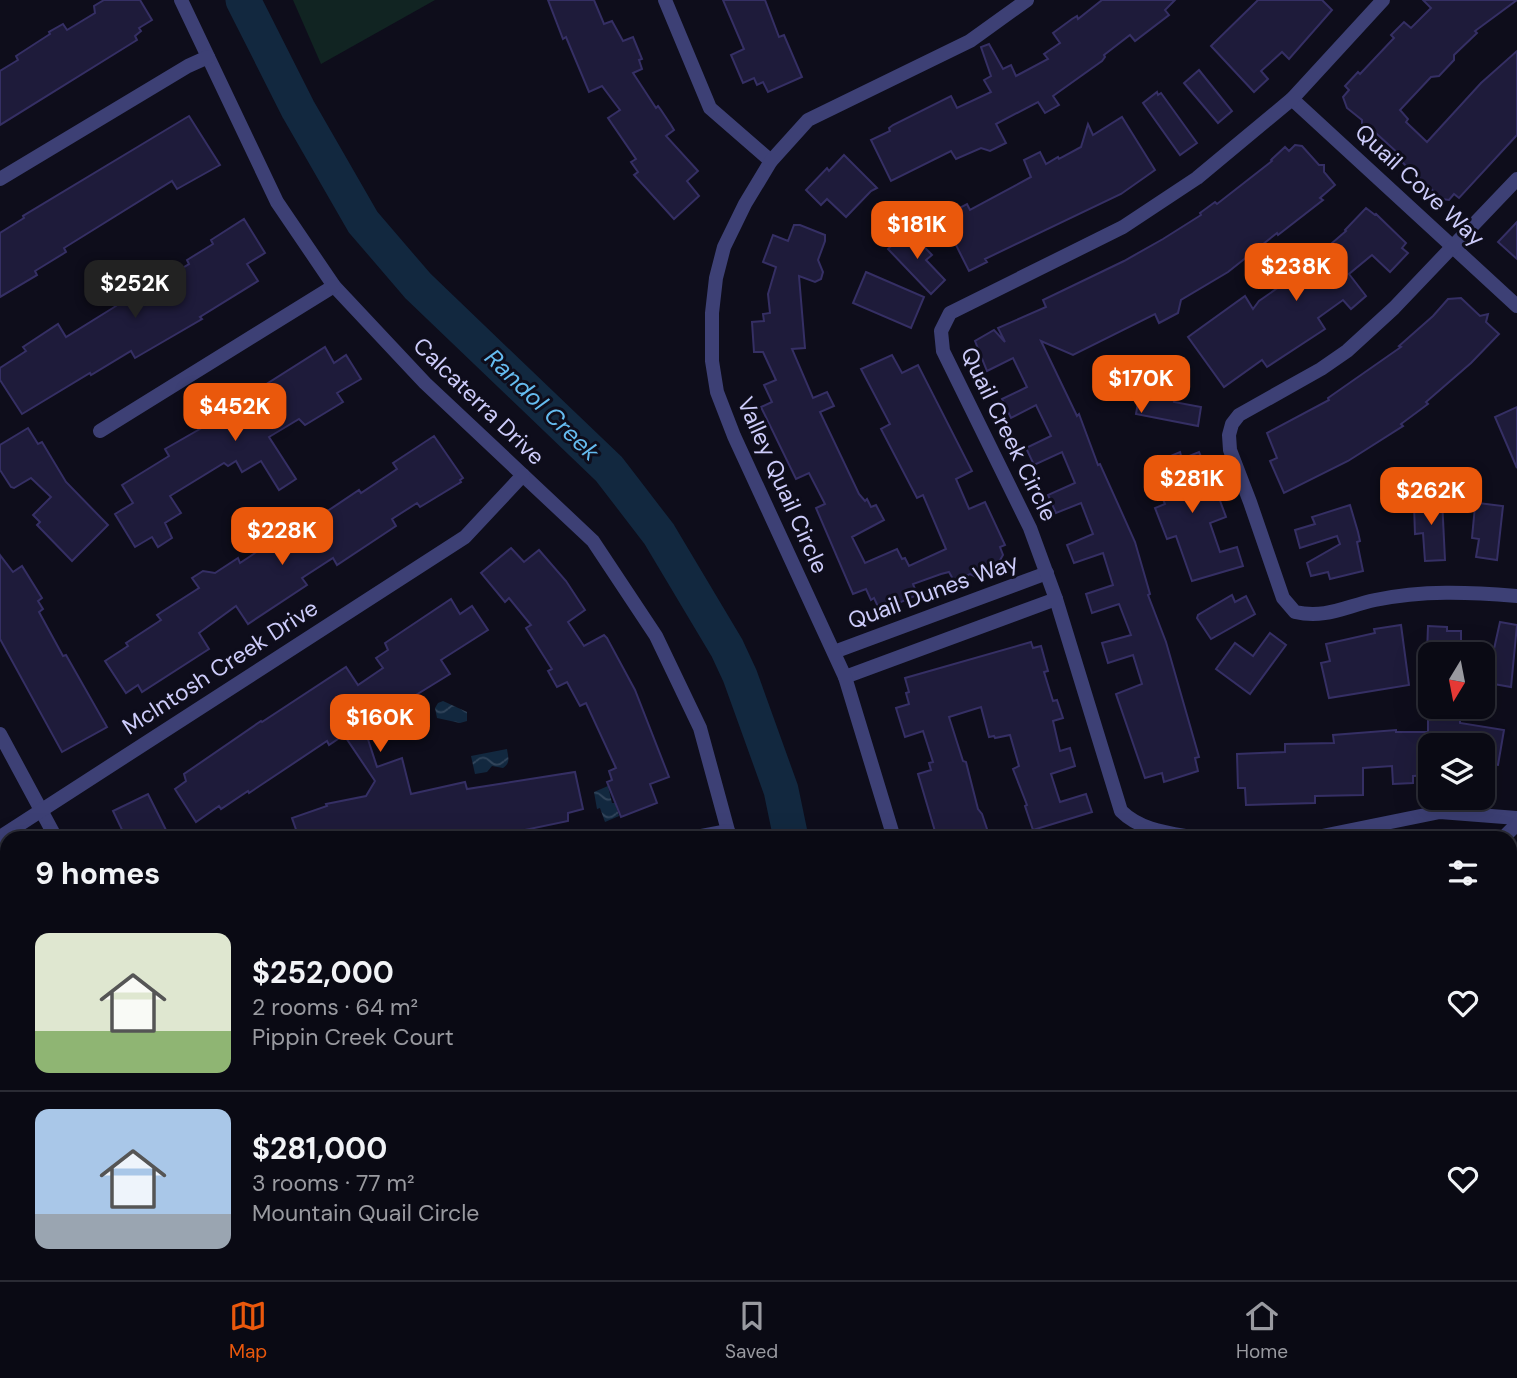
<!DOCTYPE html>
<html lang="en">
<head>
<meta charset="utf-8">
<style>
  body { margin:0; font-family:"DM Sans",sans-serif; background:#13131d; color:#f1f3f6; height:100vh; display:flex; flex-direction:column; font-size:26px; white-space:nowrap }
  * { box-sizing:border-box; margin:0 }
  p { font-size:23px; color:#999aa0 }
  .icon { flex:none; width:38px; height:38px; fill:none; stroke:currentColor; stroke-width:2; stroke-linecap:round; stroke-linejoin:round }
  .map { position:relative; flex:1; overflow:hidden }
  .side { position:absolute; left:0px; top:831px; width:1517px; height:450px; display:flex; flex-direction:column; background:#0a0a14; border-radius:21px 21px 0 0; box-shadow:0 7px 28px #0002,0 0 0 2px #2a2b34 }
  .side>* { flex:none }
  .needle { width:46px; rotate:190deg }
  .buttons { position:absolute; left:1418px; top:642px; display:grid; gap:14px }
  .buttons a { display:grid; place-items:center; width:77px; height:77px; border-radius:14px; background:#0a0a14; box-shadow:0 7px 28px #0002,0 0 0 2px #2a2b34; font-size:35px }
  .price { position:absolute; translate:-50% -60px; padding:0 16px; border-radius:14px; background:#ea580c; color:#fff; font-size:23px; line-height:46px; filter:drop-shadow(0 2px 4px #0008) }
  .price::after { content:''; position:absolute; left:50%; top:42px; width:21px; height:16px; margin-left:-10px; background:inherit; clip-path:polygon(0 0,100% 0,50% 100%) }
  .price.current { background:#222; color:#fff }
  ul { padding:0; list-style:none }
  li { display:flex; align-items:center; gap:21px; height:175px; padding:0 35px }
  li+li { border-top:2px solid #2a2b34 }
  li span { display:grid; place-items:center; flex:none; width:196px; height:140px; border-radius:14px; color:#555 }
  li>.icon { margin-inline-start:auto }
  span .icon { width:84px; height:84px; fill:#fffc; stroke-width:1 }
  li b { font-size:30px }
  h2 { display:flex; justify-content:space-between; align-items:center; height:84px; padding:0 35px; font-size:30px }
  .menu { display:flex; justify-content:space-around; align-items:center; height:98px; border-top:2px solid #2a2b34; background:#0a0a14; font-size:19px; color:#999aa0 }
  .menu a { display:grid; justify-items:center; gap:4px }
  .menu .current { color:#ea580c }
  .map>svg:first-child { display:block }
</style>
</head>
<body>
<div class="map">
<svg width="1517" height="1280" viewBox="0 0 1517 1280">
  <defs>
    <pattern id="water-waves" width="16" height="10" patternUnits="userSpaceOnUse" patternTransform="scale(1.75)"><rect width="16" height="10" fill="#12283f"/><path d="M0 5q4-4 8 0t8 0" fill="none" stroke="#33465c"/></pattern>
  </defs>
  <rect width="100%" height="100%" fill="#0e0d1b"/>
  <polygon fill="#112422" points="293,0 435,0 321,64"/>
  <g fill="url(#water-waves)">
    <polygon points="443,701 467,712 467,721 460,723 437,718 435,708 438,703"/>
    <path d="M 507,749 C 508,757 511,763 503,768 L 492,766 L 487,772 L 475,774 L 471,756 Z"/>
    <polygon points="608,786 612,803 615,803 619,816 605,822 600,808 597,809 594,792"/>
  </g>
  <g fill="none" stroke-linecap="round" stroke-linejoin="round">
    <g stroke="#12283f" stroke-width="35">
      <polyline points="243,0 298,109 363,222 418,286 609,469 659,534 727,648 740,676 781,790 791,838"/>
      <polyline points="889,1274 891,1280"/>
    </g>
  </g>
  <g fill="#1e1b3a" stroke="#352f64" stroke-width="2">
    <polygon points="104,0 140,0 152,20 139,28 141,31 135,36 137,40 0,125 0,71 18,60 16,56 50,34 49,32 63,24 67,30 95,13 94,6"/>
    <polygon points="548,0 594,0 604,24 612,21 623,41 633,37 642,59 639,60 642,69 633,73 656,108 658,106 661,110 671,125 674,130 666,136 698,171 687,181 699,196 674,219 634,175 638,172 631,162 636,159 608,118 620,110 602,86 589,92 566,37 563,39"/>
    <polygon points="723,0 765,0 779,37 784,35 802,77 768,92 763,82 757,85 754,78 743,83 731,55 744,49"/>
    <polygon points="1102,0 1175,0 1165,10 1169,15 1135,41 1130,35 1104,55 1105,57 1102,61 1053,96 1059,105 1045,113 1038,102 996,124 1006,143 990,151 981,148 956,159 951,151 891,181 871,140 890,131 889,128 893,125 951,96 957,108 991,92 984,80 991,76 981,47 989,44 1003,69 1011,65 1016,76 1048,59 1044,54 1060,43 1053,33 1072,19 1077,16 1078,19"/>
    <polygon points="1258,0 1322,0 1332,10 1289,59 1282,52 1261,71 1268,79 1254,92 1211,46"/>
    <polygon points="1423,0 1517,0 1475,31 1477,33 1454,55 1454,60 1439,76 1431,77 1400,110 1408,119 1406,122 1427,142 1481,83 1517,51 1517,135 1459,198 1454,194 1449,200 1442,199 1405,165 1398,157 1400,155 1368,126 1362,128 1362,120 1347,108 1343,97 1349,90 1345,86 1358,72 1360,74 1394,38 1391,35 1404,22 1411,28 1431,8"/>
    <polygon points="1199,70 1232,111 1218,123 1184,83"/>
    <polygon points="1157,92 1158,95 1161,93 1197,143 1180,155 1143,103"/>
    <polygon points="189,116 220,165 177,189 172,181 64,248 66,252 35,271 37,275 0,297 0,233 24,218 23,216"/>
    <polygon points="1122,117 1155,170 1121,194 985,259 987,262 969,271 942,217 967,204 970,210 1031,177 1024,160 1040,152 1046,164 1058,157 1059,159 1081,147 1088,124 1093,135"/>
    <polygon points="1295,145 1302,146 1319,165 1324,165 1324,172 1335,185 1320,198 1323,200 1278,235 1277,233 1228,272 1181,300 1178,313 1159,323 1155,314 1073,355 1041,341 1077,416 1079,414 1098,465 1100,464 1135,542 1150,594 1148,595 1166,642 1199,757 1195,758 1198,771 1164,782 1162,773 1145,778 1116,694 1142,684 1133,655 1108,663 1102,643 1131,635 1119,604 1092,613 1086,594 1113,585 1103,553 1074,563 1067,545 1093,534 1081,503 1056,513 1048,495 1075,483 1062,452 1034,465 1026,448 1051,436 1036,405 1011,418 1002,399 1027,387 1013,358 987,371 975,341 994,330 1005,342 998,328 1046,307 1043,300 1124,261 1163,239 1201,215 1200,213 1215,202 1217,204 1272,161 1271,160 1285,147 1289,151"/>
    <polygon points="844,155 877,188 871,191 846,217 827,199 821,205 806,190 827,168 829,171"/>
    <polygon points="1366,208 1375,215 1376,214 1406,243 1402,248 1408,253 1390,272 1372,255 1349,274 1366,296 1351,309 1343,300 1318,318 1325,329 1267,367 1262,360 1224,387 1188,337 1245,296 1253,309 1259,301 1289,280 1290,274 1295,275 1346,231 1345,230"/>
    <polygon points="244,219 265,253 247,264 258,281 200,317 202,319 135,358 131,351 91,375 90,373 22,414 0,380 0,368 26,351 23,347 58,324 66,337 116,306 111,296 124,288 131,298 140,293 189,264 187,260 213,244 211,240"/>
    <polygon points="1517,222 1517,259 1498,242"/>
    <polygon points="794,225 800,225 825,235 825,241 818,260 823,272 821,279 815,282 799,276 805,348 792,349 813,398 827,392 834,406 820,412 859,494 865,501 867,499 871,507 876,505 884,520 852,537 865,563 897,549 902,559 905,558 909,566 946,549 923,495 917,498 881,429 890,424 861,369 892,355 902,373 918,365 972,471 956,479 969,509 985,502 1005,545 1000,547 1003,555 999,562 977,571 976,577 970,574 954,581 949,572 941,574 913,584 917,594 915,596 880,611 874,598 871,600 866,589 853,594 816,508 825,504 809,473 796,479 761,407 772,402 764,385 776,380 763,352 754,352 752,322 764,321 763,314 770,313 768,294 776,267 763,262 773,235 788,241"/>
    <polygon points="908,230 932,255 926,260 945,280 931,294 888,249"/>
    <polygon points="866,272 924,297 911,328 853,303"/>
    <polygon points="1461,298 1480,316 1488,314 1486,322 1499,334 1471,363 1426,402 1428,404 1401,424 1403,426 1348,461 1284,493 1270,461 1277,458 1267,433 1329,400 1328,398 1401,347 1399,346 1433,316 1448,299"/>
    <polygon points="325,347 334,363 346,355 361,379 337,393 343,402 305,425 299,419 269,437 296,479 279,490 261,461 242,472 236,461 228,466 224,463 170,496 181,513 165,523 172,538 158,547 152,537 135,547 115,514 133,503 122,485 169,456 165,449 205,426 203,424 226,410 229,415 267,392 265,385"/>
    <polygon points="1141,386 1176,393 1174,402 1201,407 1198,426 1136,414"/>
    <polygon points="1517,407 1517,468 1495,417"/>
    <polygon points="28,428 38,444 42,442 66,482 108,525 72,561 37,525 40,522 33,515 51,497 31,478 14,488 11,487 0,470 0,445"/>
    <polygon points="434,436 463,478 460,480 461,482 420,507 417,503 392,519 396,526 337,565 333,558 302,578 307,585 248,624 236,606 199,633 209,649 142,692 138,685 126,693 105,661 128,646 126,643 161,620 157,615 199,588 192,578 203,571 215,573 238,558 240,563 279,537 284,544 322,519 320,516 359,490 361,493 397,469 393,463"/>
    <polygon points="1180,452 1182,459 1199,452 1207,470 1204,472 1214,500 1219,498 1226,517 1210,523 1220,552 1237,547 1243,566 1192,581 1176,536 1167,539 1155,508 1165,504 1149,465"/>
    <polygon points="1417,499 1442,499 1445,560 1425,561 1423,533 1415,534 1414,505"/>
    <polygon points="1478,503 1503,506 1497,560 1476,557 1479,539 1472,538 1475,506"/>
    <polygon points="1350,505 1358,532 1360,541 1357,542 1363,571 1330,579 1328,572 1311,576 1307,563 1340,544 1337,536 1300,548 1295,530 1315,524 1312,517"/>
    <polygon points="511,548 524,562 539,550 566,581 585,610 568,622 584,646 604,635 607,638 635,690 669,777 650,784 657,803 621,817 607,782 612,780 609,771 616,768 586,703 580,706 567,682 557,687 548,671 552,669 526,628 531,625 509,598 505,602 481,573"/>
    <polygon points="0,555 13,572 22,566 42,598 38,601 43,609 39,612 63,656 66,655 107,727 62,752 0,639"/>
    <polygon points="1232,595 1235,602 1246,596 1255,614 1211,639 1197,618 1198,615"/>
    <polygon points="451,599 460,614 472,606 488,630 441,660 450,674 364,727 377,767 402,758 411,794 465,782 467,789 575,772 583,809 568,813 568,821 486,838 299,838 292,818 327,806 326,804 366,796 375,781 344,735 329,745 327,741 249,793 248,791 221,809 219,806 196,822 175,789 186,781 184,774 261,721 262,722 346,667 358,685 383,668 376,658 388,650 385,643"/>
    <polygon points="1500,622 1517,625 1511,687 1482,682 1482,648 1494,649"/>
    <polygon points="1401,625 1409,685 1329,698 1321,663 1330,661 1326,644 1375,633 1374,629"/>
    <polygon points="1428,626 1447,627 1447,631 1461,631 1461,654 1427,654"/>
    <polygon points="1270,633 1286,645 1250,694 1216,669 1235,643 1253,656"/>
    <polygon points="1031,642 1033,648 1041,646 1048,671 1044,672 1053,701 1057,700 1063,718 1053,721 1060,751 1070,748 1075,766 1051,774 1060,802 1086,794 1092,812 1033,830 1025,806 1027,805 1013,769 1019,766 1010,735 995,738 994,736 989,737 981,707 949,717 963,761 966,762 978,809 982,814 990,838 937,838 918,774 931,770 929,763 933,762 923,731 905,737 896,708 909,704 906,693 909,692 905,678"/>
    <polygon points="1428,720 1460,720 1460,723 1504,730 1498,765 1482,763 1482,746 1430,746 1430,775 1413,776 1413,783 1393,784 1392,766 1363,768 1363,795 1315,796 1315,803 1246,805 1245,788 1238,788 1237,754 1285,752 1285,744 1334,743 1333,735 1396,730 1396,732 1428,732"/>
    <polygon points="148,794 170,838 126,838 113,811"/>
  </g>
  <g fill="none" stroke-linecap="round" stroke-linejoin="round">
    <g stroke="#3d4075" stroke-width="14">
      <polyline points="181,0 277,202 334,286 425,383 593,541 656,636 700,728 730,838"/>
      <polyline points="665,0 710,108 771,161"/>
      <polyline points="1292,99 1517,306"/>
      <polyline points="0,179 188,66 208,57"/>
      <path d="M 1517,179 L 1394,308 L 1347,351 L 1321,369 L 1239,415 L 1232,424 L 1229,435 L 1230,450 L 1250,502 L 1283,598 L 1295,612 C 1326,619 1346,606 1375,600 C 1423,590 1469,592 1517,596"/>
      <polyline points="100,431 334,286"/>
      <polyline points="834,652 1047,573"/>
      <polyline points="845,677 1056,599"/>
      <polyline points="0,734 56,838"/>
      <polyline points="0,837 465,537 523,475"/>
      <polyline points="691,838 728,831"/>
      <polyline points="894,838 845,677 734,436 717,392 712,361 712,313 716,278 724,247 745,204 771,161 808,120 970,41 1027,0"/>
      <path d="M 1197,838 C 1170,833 1141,831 1121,811 L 1056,599 L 1030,528 L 943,351 L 941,331 L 950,313 L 1123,227 L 1197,178 L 1292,99 L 1383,0"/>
      <polyline points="1279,838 1322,836 1440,812 1517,818"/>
      <polyline points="1503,838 1517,824"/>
      <polyline points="1510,950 1517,915"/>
      <polyline points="1510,1056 1517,1056"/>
      <polyline points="261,1274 264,1280"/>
      <polyline points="827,1274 829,1280"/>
      <polyline points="1042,1274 1071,1280"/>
      <polyline points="1029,1280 1031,1274"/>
    </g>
    <g stroke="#ac5fee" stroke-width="18">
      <polyline points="0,1119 7,1132"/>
      <polyline points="81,1274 84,1280"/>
    </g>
  </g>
  <g text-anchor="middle" stroke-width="6" stroke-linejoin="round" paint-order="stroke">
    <g font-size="23" fill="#cdccfa" stroke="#0e0d1b">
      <text transform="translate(1420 185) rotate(43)" y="8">Quail Cove Way</text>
      <text transform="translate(479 401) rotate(44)" y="8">Calcaterra Drive</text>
      <text transform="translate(1009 434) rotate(64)" y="8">Quail Creek Circle</text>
      <text transform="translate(783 485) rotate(66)" y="8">Valley Quail Circle</text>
      <text transform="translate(933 591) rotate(-20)" y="8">Quail Dunes Way</text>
      <text transform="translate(220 667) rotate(-33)" y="8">McIntosh Creek Drive</text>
    </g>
    <g font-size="24" font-style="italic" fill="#65bbef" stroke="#0e0d1b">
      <text transform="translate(542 405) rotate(44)" y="8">Randol Creek</text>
    </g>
  </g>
</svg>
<div class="buttons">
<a><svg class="needle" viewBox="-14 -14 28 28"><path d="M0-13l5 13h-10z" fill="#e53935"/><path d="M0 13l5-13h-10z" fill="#999aa0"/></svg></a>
<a><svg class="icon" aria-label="layers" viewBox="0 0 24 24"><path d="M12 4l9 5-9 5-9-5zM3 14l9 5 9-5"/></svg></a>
</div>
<b class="price" style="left:917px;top:261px">$181K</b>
<b class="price" style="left:1296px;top:303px">$238K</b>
<b class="price current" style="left:135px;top:320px">$252K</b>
<b class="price" style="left:1141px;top:415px">$170K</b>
<b class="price" style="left:235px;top:443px">$452K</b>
<b class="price" style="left:1192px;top:515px">$281K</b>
<b class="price" style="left:1431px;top:527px">$262K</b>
<b class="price" style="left:282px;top:567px">$228K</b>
<b class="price" style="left:380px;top:754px">$160K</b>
<section class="side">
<h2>9 homes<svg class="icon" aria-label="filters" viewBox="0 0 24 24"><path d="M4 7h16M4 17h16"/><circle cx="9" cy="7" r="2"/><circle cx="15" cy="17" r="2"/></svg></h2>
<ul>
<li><span style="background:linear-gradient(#dfe7d0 70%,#8fb573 0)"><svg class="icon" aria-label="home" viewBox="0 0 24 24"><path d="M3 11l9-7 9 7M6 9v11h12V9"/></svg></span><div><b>$252,000</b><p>2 rooms · 64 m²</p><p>Pippin Creek Court</p></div><svg class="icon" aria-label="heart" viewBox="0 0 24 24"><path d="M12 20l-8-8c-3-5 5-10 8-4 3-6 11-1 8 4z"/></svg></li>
<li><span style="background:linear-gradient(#a9c7e8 75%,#9aa5b1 0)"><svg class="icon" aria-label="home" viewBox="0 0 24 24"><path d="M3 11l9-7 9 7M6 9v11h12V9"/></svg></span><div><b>$281,000</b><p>3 rooms · 77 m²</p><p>Mountain Quail Circle</p></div><svg class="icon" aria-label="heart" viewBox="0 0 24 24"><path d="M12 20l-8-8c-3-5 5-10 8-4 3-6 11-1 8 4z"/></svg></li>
</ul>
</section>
</div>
<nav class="menu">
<a class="current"><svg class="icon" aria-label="map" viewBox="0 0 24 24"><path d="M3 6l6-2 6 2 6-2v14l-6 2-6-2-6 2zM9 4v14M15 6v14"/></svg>Map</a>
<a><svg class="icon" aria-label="saved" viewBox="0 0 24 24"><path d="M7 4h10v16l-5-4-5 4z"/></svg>Saved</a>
<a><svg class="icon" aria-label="home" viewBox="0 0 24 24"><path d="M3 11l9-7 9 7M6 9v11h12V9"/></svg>Home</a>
</nav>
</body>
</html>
